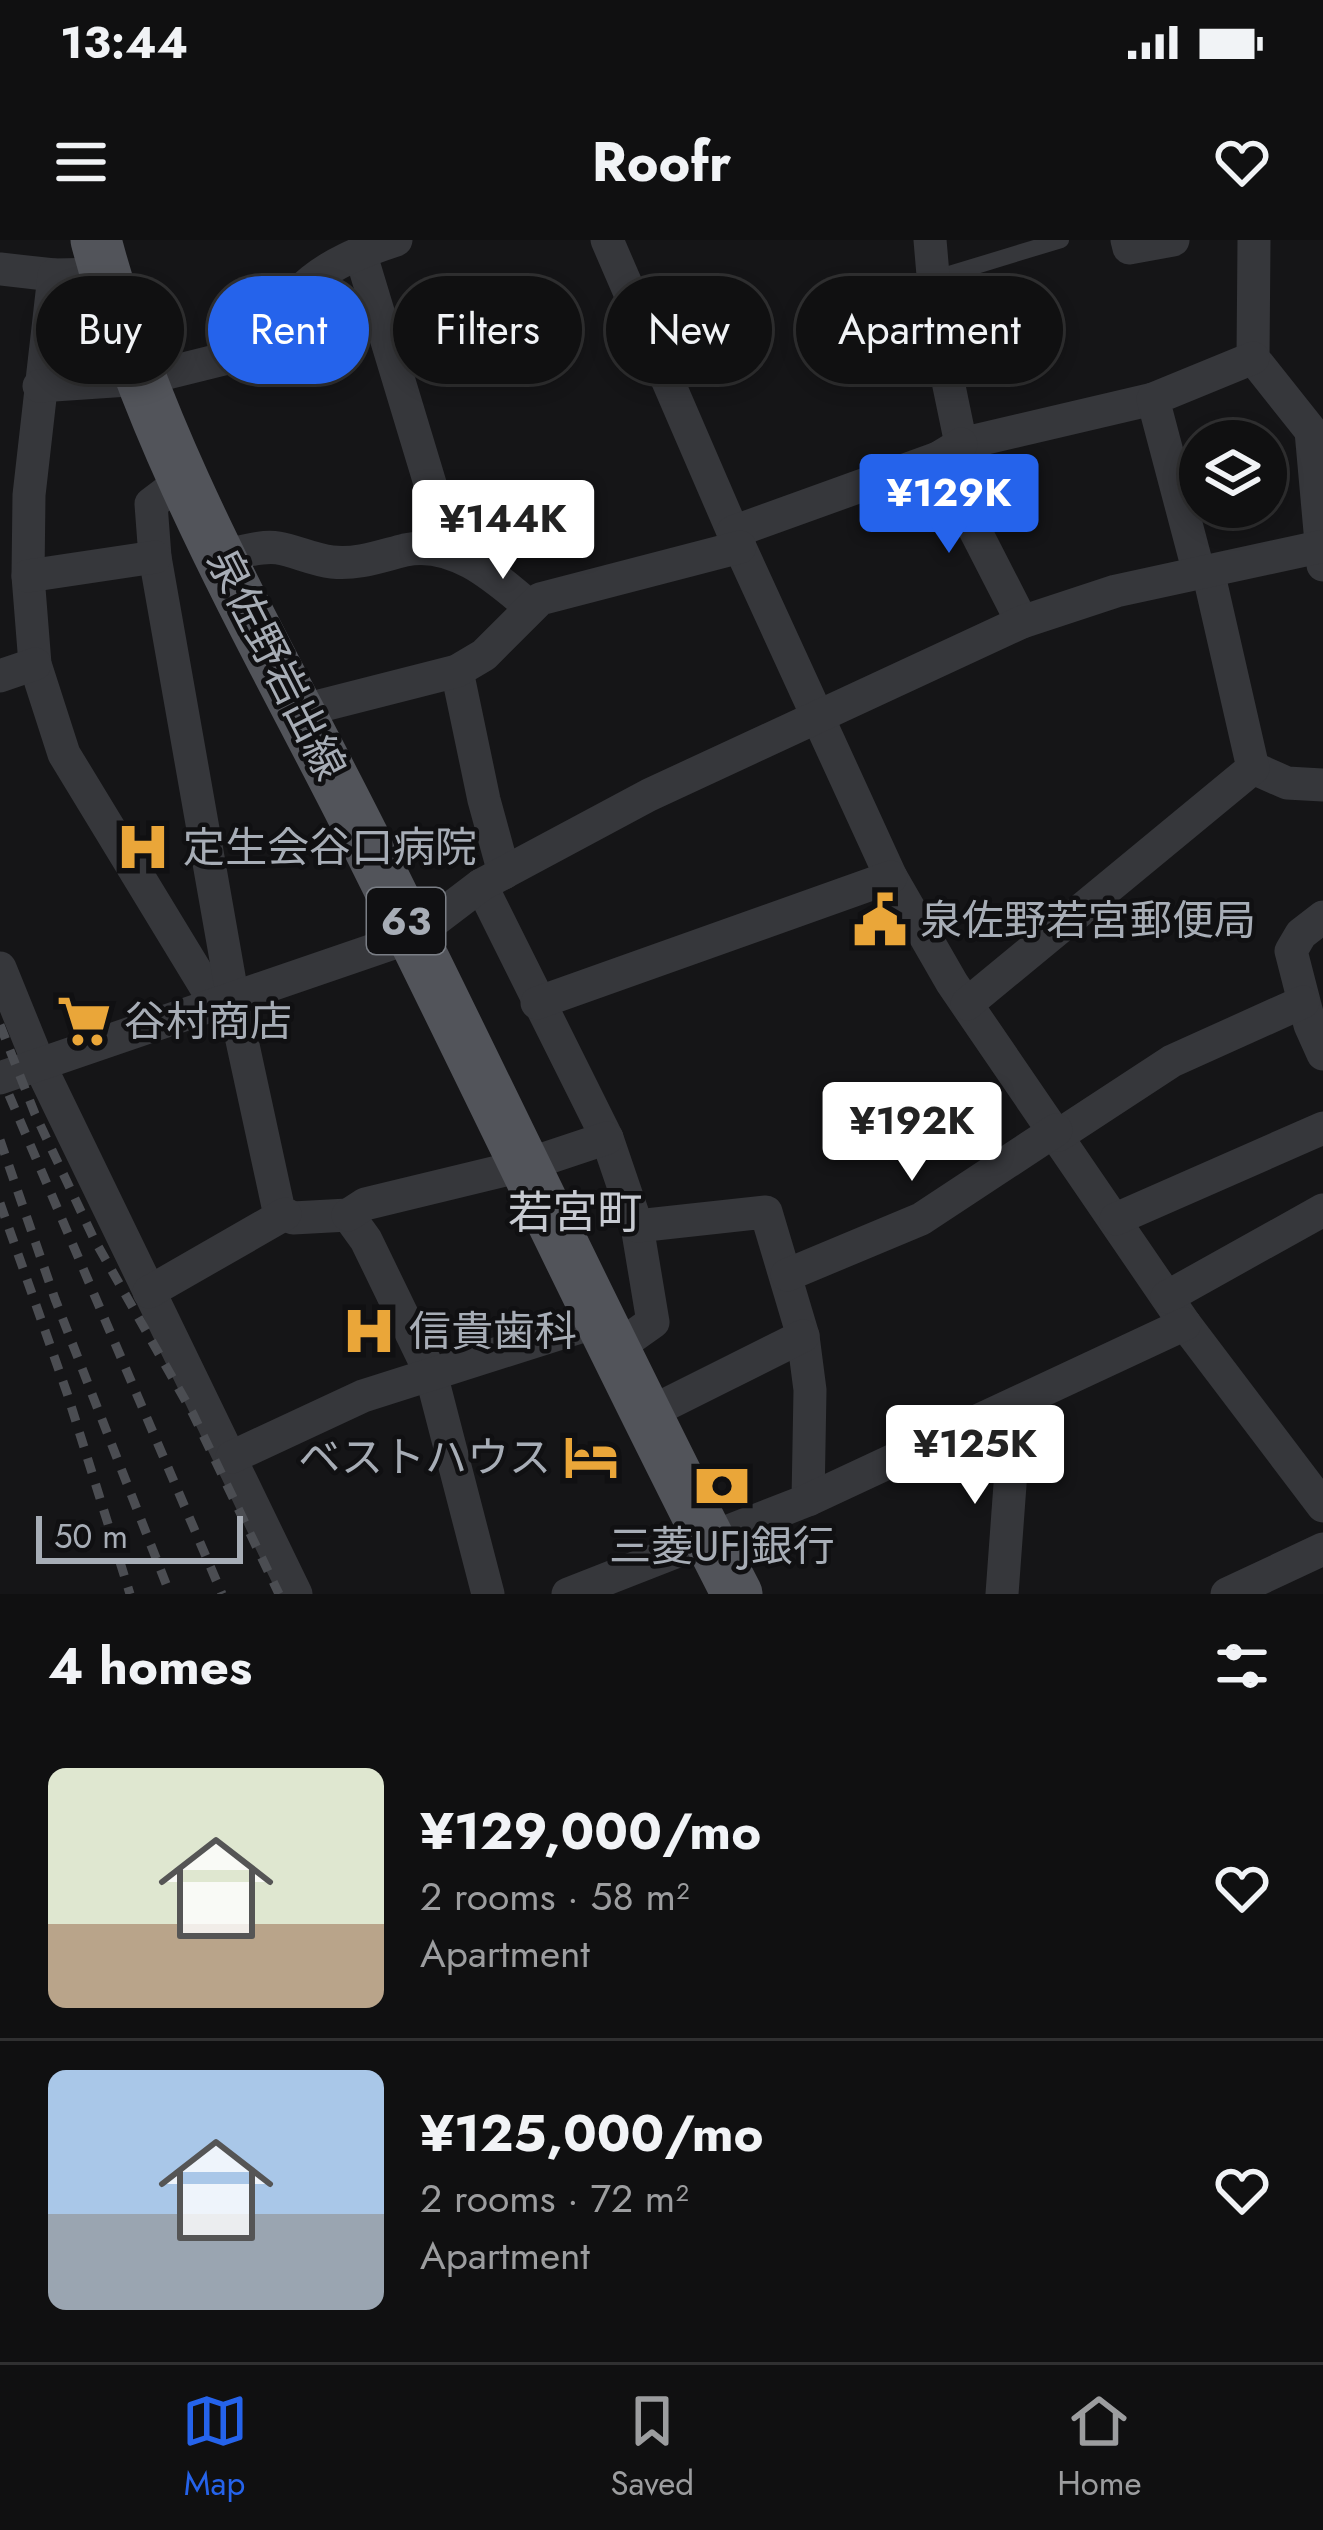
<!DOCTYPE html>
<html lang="en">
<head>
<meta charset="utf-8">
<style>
  body { margin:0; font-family:Jost,"Noto Sans JP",sans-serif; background:#1e1e1f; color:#f1f3f6; height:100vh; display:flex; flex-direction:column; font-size:45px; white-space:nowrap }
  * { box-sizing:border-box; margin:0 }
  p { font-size:39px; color:#9c9d9f }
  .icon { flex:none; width:66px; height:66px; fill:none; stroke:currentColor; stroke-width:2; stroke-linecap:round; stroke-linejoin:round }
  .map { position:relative; height:1354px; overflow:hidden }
  .side { display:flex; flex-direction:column; background:#101011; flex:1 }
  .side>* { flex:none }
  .top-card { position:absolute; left:36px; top:36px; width:1251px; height:108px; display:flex; gap:24px }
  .fabs { position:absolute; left:1179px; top:180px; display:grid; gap:24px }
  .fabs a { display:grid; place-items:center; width:108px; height:108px; border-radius:50%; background:#101011; box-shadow:0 6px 18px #0003,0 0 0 3px #303031; font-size:60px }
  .scale { position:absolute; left:36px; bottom:30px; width:207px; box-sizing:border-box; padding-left:12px; border:6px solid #a7adb6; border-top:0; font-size:33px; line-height:42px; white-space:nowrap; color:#a7adb6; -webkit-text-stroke:9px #101012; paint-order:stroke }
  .price { position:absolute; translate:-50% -102px; padding:0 27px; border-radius:12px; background:#fff; color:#222; font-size:39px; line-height:78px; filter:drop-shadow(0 3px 6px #0008) }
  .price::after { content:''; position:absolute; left:50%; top:72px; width:36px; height:27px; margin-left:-18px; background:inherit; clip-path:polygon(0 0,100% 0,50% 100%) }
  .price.current { background:#2563eb; color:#fff }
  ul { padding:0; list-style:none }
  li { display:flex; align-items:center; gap:36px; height:300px; padding:0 48px }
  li+li { border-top:3px solid #303031 }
  li span { display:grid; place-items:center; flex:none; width:336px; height:240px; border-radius:18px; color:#555 }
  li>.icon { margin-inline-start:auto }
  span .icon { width:144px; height:144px; fill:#fffc; stroke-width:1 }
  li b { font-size:51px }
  h2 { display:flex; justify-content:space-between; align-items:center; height:144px; padding:0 48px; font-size:51px }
  .chip { padding:0 42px; border-radius:54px; background:#101011; box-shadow:0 6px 18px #0003,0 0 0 3px #303031; font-size:42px; line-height:108px }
  .chip.current { background:#2563eb; color:#fff }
  .status { display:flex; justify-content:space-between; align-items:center; height:84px; padding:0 60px; background:#101011; direction:ltr }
  .status svg { height:33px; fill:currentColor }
  header { display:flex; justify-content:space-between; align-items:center; height:156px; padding:0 48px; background:#101011; font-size:54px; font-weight:700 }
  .menu { display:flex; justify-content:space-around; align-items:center; height:168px; border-top:3px solid #303031; background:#101011; font-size:33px; color:#9c9d9f }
  .menu a { display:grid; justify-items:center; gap:6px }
  .menu .current { color:#2563eb }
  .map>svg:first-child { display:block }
</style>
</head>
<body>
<div class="status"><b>13:44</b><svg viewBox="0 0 49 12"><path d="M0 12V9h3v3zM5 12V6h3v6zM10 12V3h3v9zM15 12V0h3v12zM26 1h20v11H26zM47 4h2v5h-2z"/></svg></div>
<header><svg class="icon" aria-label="menu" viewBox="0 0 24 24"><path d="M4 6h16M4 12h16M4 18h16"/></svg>Roofr<svg class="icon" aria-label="heart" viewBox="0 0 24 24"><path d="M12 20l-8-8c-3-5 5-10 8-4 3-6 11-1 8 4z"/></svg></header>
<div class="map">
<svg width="1323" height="1354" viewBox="0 0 1323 1354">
  <rect width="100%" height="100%" fill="#151517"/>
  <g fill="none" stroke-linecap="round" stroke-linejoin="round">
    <polyline stroke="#36373b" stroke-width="16" points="933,39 1061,0"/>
    <g stroke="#36373b" stroke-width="33">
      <polyline points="607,0 733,292 891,637 952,743 1185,1084 1323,1266"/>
      <polyline points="930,0 938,93 961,204 1153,159"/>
      <polyline points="1127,0 1129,8 1173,0"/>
      <polyline points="1254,0 1253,118 1311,191 1323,325"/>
      <polyline points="360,12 451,313"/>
      <polyline points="0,29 54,35"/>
      <polyline points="105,34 54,35 29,255 28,336 35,424 64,514 216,764"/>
      <path d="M 39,146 L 143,139 L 252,112 C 300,45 316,26 396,0"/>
      <polyline points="938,218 1022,382"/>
      <polyline points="184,239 151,264 155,317 233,759 279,971 293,978 348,975 366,1000 431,1134 488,1354"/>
      <polyline points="733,292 938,218 961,204"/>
      <path d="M 222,316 C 239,313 261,305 278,308 C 296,311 313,320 332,322 C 357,325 381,316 405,310 C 453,300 495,337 529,366"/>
      <polyline points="1199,333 1153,159 1253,118"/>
      <polyline points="28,336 155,317"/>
      <polyline points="457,431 484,560 504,633"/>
      <polyline points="0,436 35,424"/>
      <polyline points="300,471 457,431 484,415 540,359 740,307"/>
      <polyline points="1253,528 1287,543 1323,545"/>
      <polyline points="481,645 607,898 637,986 653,1082 615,1109"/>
      <polyline points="1323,677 1301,694 1291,711 1310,785 1323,814"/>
      <polyline points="0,728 39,824 296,1354"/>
      <polyline points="537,763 891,637"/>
      <polyline points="967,764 1253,528 1208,331"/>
      <polyline points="0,838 414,696 481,645 649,555 1022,382 1116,351 1323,306"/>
      <polyline points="1059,895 1172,821 1303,762"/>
      <polyline points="348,975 365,964 526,925 607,898"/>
      <polyline points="1116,979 1323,888"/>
      <polyline points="637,986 766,972 803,1096 810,1150 808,1260"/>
      <polyline points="787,1035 921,979 1056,890"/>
      <polyline points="149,1052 285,974"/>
      <polyline points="1167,1057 1323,970"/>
      <polyline points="647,1174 803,1096"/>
      <polyline points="989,1178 1011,1231 1002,1354"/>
      <polyline points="232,1217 363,1156 602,1080"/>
      <polyline points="568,1354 808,1260 1185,1084"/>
      <polyline points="1227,1354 1323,1309"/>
    </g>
    <path stroke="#52545a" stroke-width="51" d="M 96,0 C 151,210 266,403 363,596 C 489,848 608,1103 737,1354"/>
    <g stroke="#4b4d52" stroke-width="9" stroke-dasharray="15 12" stroke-linecap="butt">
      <polyline points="0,785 35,874 94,999 193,1174 279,1354"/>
      <polyline points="9,855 222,1354"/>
      <polyline points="0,900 55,1059 170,1354"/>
      <polyline points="0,963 67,1153 130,1354"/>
    </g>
  </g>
  <defs>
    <symbol id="hospital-bare" viewBox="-9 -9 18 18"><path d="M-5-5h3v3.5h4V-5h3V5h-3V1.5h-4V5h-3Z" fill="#eaa639" stroke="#101012" stroke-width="2.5" paint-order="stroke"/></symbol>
    <symbol id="civic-bare" viewBox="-9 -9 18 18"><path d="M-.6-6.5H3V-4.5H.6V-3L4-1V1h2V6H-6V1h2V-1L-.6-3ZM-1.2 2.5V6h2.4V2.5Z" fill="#eaa639" stroke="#101012" stroke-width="2.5" paint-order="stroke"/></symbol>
    <symbol id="supermarket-bare" viewBox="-9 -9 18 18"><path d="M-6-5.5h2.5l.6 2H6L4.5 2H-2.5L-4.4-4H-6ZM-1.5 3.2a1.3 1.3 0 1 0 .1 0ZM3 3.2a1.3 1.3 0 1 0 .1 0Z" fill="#eaa639" stroke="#101012" stroke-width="2.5" paint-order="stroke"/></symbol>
    <symbol id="hotel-bare" viewBox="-9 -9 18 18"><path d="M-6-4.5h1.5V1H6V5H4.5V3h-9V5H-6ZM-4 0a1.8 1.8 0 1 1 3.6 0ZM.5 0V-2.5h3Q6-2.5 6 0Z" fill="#eaa639" stroke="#101012" stroke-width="2.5" paint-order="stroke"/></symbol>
    <symbol id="bank-bare" viewBox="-9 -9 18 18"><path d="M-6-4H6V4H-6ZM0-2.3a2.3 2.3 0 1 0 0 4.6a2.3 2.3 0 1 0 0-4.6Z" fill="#eaa639" stroke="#101012" stroke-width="2.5" paint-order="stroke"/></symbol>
  </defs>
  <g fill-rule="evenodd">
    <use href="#hospital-bare" x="105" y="569" width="76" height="76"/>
    <use href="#civic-bare" x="842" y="642" width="76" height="76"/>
    <use href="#supermarket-bare" x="46" y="743" width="76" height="76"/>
    <use href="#hospital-bare" x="331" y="1053" width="76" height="76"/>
    <use href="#hotel-bare" x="553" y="1179" width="76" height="76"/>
    <use href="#bank-bare" x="684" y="1208" width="76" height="76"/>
  </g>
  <g text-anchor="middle" stroke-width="9" stroke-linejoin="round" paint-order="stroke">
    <rect fill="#101012" stroke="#7a7e85" stroke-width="3" x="367" y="648" width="78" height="66" rx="9"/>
    <g font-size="39" font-weight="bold" fill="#a7adb6">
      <text x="406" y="695">63</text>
    </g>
    <g font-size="42" fill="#a7adb6" stroke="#101012">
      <text transform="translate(277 424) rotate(63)" y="15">泉佐野岩出線</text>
    </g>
    <g font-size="42" fill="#a7adb6" stroke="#101012" text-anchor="start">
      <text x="183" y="622">定生会谷口病院</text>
      <text x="920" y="695">泉佐野若宮郵便局</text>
      <text x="124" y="796">谷村商店</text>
      <text x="409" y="1106">信貴歯科</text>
      <text x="551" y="1232" text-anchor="end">ベストハウス</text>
      <text x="722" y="1321" text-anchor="middle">三菱UFJ銀行</text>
    </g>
    <g font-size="45" fill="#c8cbd2" stroke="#101012">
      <text x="575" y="988">若宮町</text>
    </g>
  </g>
</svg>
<div class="fabs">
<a><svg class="icon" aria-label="layers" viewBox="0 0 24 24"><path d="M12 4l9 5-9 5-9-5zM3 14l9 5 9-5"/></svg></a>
</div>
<div class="scale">50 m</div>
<b class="price current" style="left:949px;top:316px">¥129K</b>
<b class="price" style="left:503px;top:342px">¥144K</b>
<b class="price" style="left:912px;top:944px">¥192K</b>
<b class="price" style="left:975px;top:1267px">¥125K</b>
<div class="top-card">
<a class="chip">Buy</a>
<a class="chip current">Rent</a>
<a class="chip">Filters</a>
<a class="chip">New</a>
<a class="chip">Apartment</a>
</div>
</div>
<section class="side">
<h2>4 homes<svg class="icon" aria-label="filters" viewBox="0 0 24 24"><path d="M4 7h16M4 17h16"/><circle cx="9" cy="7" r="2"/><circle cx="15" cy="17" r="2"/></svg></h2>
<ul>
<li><span style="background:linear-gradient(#dfe7d0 65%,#b9a48a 0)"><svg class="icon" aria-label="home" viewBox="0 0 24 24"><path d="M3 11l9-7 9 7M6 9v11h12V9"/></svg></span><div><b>¥129,000/mo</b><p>2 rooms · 58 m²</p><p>Apartment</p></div><svg class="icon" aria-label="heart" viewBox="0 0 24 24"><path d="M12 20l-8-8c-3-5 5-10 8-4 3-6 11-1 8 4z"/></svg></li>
<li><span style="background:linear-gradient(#a9c7e8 60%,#9aa5b1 0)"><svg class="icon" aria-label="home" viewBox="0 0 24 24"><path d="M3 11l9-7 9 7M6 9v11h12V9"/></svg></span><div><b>¥125,000/mo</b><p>2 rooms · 72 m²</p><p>Apartment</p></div><svg class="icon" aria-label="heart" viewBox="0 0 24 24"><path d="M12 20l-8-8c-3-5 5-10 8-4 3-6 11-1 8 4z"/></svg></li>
</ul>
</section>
<nav class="menu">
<a class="current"><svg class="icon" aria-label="map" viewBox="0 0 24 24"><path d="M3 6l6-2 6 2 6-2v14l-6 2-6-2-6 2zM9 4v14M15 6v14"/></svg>Map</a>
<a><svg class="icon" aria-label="saved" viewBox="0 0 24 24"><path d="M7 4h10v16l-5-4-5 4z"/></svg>Saved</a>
<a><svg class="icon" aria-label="home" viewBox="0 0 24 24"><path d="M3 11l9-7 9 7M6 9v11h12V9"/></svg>Home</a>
</nav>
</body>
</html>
